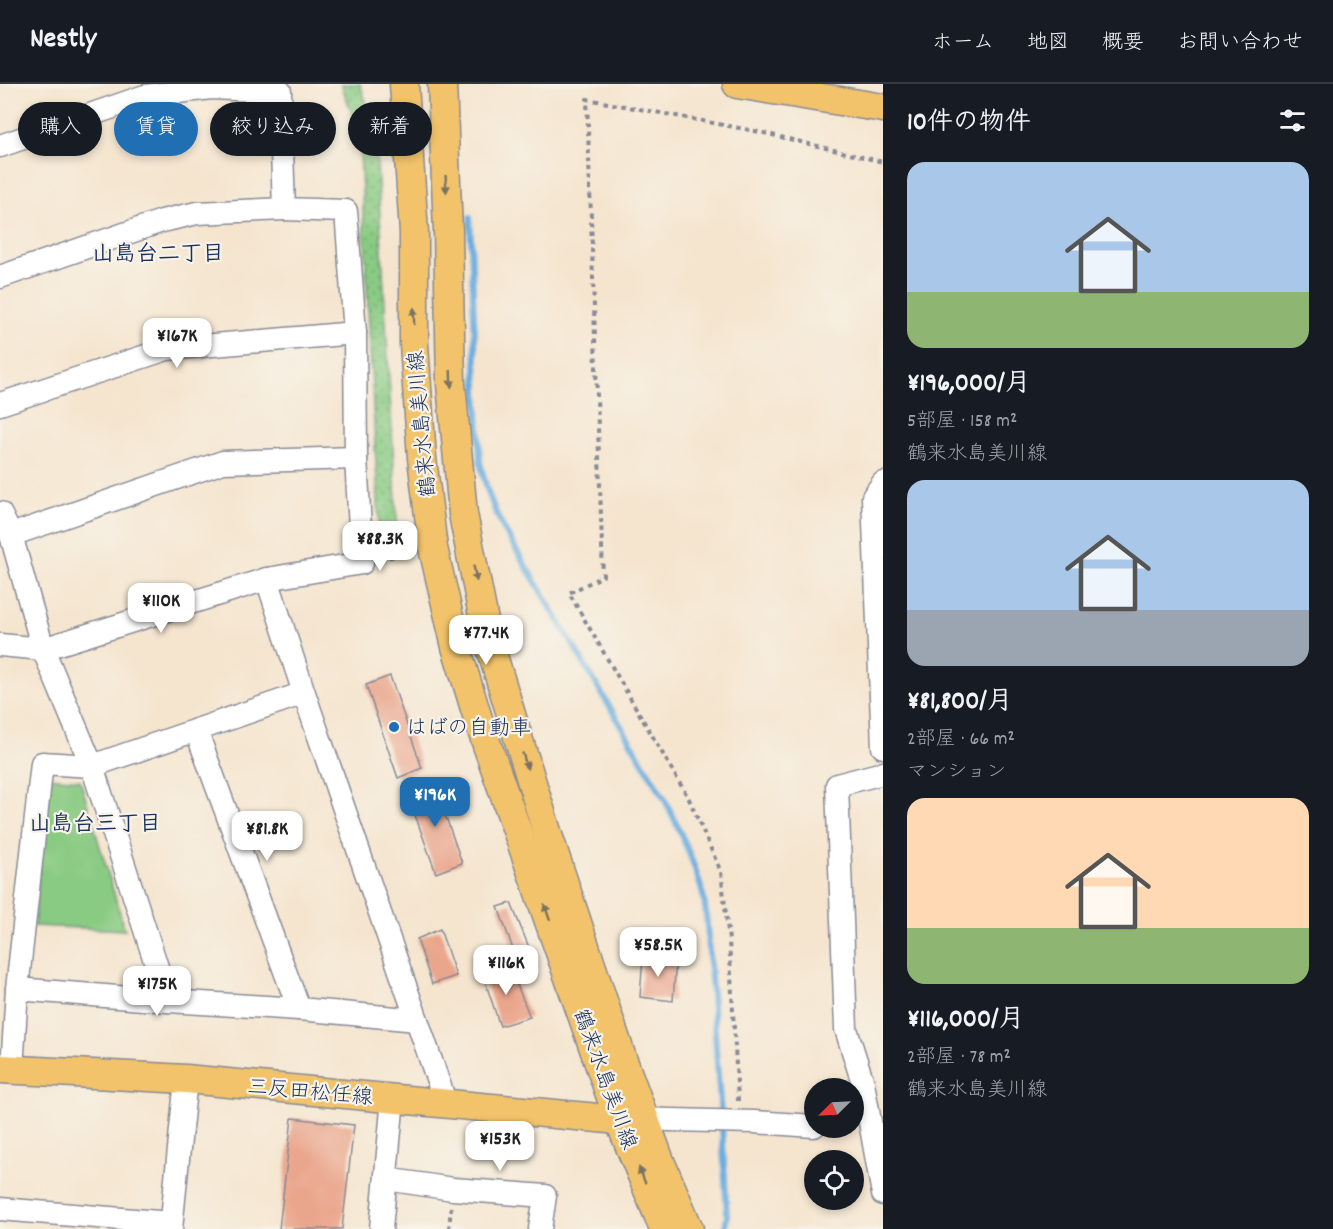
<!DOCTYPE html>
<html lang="ja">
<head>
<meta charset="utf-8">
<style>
  body { margin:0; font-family:Dekko,"Klee One",sans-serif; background:#242831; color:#f1f3f6; height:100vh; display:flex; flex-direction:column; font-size:22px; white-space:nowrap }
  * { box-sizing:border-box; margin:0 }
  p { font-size:20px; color:#9ea1a6 }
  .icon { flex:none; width:33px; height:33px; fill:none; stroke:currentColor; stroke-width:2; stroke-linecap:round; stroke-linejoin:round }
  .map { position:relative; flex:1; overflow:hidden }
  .sheet { display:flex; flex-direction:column; background:#171b24; width:450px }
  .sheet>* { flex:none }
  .hud { position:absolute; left:18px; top:18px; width:570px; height:54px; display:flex; gap:12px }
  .needle { width:39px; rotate:246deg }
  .fabs { position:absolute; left:804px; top:994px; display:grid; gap:12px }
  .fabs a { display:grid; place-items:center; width:60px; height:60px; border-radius:50%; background:#171b24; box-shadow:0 3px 9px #0003; font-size:30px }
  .price { position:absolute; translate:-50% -51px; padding:0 14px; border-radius:12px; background:#fff; color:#222; font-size:20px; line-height:39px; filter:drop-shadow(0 2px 3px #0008) }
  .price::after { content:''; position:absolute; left:50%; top:36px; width:18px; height:14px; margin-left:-9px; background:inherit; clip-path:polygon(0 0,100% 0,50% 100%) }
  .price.active { background:#1f6fb2; color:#fff }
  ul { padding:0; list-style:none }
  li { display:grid; align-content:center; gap:12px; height:318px; padding:0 24px }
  li span { display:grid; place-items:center; height:186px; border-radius:18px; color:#555 }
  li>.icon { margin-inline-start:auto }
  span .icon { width:108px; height:108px; fill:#fffc; stroke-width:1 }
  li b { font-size:26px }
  h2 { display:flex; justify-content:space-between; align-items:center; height:72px; padding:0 24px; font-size:26px }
  .chip { padding:0 21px; border-radius:27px; background:#171b24; box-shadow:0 3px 9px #0003; font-size:21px; line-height:54px }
  .chip.active { background:#1f6fb2; color:#fff }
  header { display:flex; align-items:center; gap:36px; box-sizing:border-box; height:84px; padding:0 30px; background:#171b24; border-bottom:2px solid #363941 }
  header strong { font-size:28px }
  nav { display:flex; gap:33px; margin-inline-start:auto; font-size:21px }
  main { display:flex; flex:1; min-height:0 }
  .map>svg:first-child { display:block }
</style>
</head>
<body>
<header>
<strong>Nestly</strong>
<nav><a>ホーム</a><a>地図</a><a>概要</a><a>お問い合わせ</a></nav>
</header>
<main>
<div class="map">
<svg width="883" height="1145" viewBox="0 0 883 1145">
  <defs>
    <pattern id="grass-dots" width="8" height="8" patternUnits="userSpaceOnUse" patternTransform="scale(1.5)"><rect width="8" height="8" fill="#8acb83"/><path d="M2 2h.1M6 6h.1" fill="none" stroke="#70a56e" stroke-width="1.8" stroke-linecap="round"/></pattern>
  </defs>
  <rect width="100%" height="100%" fill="#f7f3e8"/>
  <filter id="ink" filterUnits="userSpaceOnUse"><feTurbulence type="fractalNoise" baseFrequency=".0167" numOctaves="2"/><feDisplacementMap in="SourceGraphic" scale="12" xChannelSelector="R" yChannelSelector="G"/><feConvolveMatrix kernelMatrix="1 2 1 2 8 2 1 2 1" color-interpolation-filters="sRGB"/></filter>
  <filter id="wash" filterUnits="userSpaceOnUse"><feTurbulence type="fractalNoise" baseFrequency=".008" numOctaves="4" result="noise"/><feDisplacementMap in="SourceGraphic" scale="24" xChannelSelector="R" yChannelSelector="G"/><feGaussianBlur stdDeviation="1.35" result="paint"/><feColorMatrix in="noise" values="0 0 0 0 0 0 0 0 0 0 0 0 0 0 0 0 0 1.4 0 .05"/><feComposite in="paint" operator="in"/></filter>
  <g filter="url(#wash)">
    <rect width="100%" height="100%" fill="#f5e5cf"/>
    <polygon fill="url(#grass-dots)" stroke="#527d70" stroke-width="1.5" points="341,0 360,0 375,44 398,453 380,457 359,48"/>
    <polygon fill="#8acb83" stroke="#527d70" stroke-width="1.5" points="47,693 80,696 125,846 34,842"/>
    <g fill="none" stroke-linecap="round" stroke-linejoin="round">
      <g stroke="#69addf" stroke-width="6">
        <path d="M 470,133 L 480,378 C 486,404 492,423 505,447 L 664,714 C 679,744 693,774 702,807 C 705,817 706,829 707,840 L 721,1032"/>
        <polyline points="722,1043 727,1132 725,1145"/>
      </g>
    </g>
    <g id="blocks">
      <g fill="#eaa68c">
        <polygon points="390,592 422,684 398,694 366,601"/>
        <polygon points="434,699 462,779 436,789 407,709"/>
        <polygon points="511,819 530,866 515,871 498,823"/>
        <polygon points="440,845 456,892 432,900 417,855"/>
        <polygon points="643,872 676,876 673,917 640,913"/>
        <polygon points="509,881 530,933 500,942 483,891"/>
        <polygon points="292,1034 354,1041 342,1145 279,1145"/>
      </g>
    </g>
  </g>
  <g filter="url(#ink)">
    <use href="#blocks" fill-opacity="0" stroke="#888a96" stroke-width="1.5"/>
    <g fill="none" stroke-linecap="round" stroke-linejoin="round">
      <defs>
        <g id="minor">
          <polyline points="0,62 145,12 211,4 280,7 284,125 346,127 355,249 356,374 362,479 267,495 43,565 0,561"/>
          <polyline points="0,193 162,137 197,129 284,125"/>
          <polyline points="0,320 167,265 355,249"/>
          <polyline points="883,399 873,413 883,663"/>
          <polyline points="0,429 11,451 43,565 92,682 168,917 299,925 417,936"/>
          <polyline points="11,451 223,378 356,374"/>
          <polyline points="267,495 304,609 446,1020"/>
          <polyline points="196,646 299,925"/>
          <polyline points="883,689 837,701 846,945 863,999 883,1110"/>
          <polyline points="17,905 168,917"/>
          <polyline points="12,986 17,905 42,679 92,682 304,609"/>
          <polyline points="630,1035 754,1038 814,1042"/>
          <polyline points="386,1095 453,1105 545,1112 540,1145"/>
          <polyline points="0,1125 171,1139"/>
          <polyline points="171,1145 186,995"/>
          <polyline points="381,1145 393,1014"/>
        </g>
        <g id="major">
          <polyline points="404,0 414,149 414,260 422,374 433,464 456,563 480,641 619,1036 664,1145"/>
          <polyline points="442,0 448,147 451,300 463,430 487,552 548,751 621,971 660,1077 689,1145"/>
          <polyline points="737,0 883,24"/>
          <polyline points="0,985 186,995 619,1036"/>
        </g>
      </defs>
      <use href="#minor" stroke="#888a96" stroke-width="25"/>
      <use href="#major" stroke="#888a96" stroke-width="31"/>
      <g stroke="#888a96" stroke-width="4" stroke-dasharray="4.5 4.5" stroke-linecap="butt">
        <polyline points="380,475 411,469"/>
        <polyline points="738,1017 729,856 721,788 689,715 569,509 603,492 587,15 760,48 883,78"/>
        <polyline points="449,1145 451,1123"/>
      </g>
      <use href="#minor" stroke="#fff" stroke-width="22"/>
      <use href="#major" stroke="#f2c36a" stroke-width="28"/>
    </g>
    <defs><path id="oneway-solid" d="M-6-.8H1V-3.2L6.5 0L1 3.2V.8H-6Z" transform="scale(1.5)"/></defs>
    <g fill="#7c7263">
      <use href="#oneway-solid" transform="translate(446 100) rotate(87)"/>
      <use href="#oneway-solid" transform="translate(414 232) rotate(-90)"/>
      <use href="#oneway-solid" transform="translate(451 295) rotate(88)"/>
      <use href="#oneway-solid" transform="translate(475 489) rotate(79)"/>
      <use href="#oneway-solid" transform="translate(525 677) rotate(73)"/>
      <use href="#oneway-solid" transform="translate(547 828) rotate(-109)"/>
      <use href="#oneway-solid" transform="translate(642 1091) rotate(-112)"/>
    </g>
  </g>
  <circle fill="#1f6fb2" stroke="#f7f3e8" stroke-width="2" cx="394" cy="643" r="6"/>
  <g text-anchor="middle" stroke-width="4.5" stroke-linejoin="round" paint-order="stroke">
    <g font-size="21" fill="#1b2f5e" stroke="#f7f3e8">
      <text transform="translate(421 340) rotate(-95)" y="7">鶴来水島美川線</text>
      <text transform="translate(606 995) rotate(70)" y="7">鶴来水島美川線</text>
      <text transform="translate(310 1007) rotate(5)" y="7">三反田松任線</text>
    </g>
    <g font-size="21" fill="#1b2f5e" stroke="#f7f3e8" text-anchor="start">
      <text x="406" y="650">はばの自動車</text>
    </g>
    <g font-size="22" font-weight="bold" fill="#1b2f5e" stroke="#f7f3e8">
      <text x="158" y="176">山島台二丁目</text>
      <text x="95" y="746">山島台三丁目</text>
    </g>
  </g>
</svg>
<div class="fabs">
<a><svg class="needle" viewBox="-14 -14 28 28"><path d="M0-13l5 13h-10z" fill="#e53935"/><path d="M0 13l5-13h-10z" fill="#9ea1a6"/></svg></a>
<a><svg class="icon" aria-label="locate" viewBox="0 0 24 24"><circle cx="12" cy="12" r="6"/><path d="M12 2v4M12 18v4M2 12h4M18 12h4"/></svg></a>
</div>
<b class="price" style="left:177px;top:285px">¥167K</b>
<b class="price" style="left:380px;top:488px">¥88.3K</b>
<b class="price" style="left:161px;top:550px">¥110K</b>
<b class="price" style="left:486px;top:582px">¥77.4K</b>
<b class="price active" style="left:435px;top:744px">¥196K</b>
<b class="price" style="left:267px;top:778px">¥81.8K</b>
<b class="price" style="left:658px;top:894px">¥58.5K</b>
<b class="price" style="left:506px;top:912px">¥116K</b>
<b class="price" style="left:157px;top:933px">¥175K</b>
<b class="price" style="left:500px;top:1088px">¥153K</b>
<div class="hud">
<a class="chip">購入</a>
<a class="chip active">賃貸</a>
<a class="chip">絞り込み</a>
<a class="chip">新着</a>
</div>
</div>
<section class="sheet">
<h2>10件の物件<svg class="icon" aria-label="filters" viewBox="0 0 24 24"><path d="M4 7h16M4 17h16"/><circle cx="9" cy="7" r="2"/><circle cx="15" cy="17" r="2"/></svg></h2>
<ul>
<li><span style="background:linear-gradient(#a9c7e8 70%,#8fb573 0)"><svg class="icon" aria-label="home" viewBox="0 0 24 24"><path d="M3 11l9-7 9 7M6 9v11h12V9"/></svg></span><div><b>¥196,000/月</b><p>5部屋 · 158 m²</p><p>鶴来水島美川線</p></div></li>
<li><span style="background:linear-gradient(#a9c7e8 70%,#9aa5b1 0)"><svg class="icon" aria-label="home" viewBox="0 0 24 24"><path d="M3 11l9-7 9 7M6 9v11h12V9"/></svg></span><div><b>¥81,800/月</b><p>2部屋 · 66 m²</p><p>マンション</p></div></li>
<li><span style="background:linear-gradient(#ffd9b3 70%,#8fb573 0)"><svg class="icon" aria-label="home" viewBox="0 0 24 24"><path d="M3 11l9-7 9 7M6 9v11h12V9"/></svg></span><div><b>¥116,000/月</b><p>2部屋 · 78 m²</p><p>鶴来水島美川線</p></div></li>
</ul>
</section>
</main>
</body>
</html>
